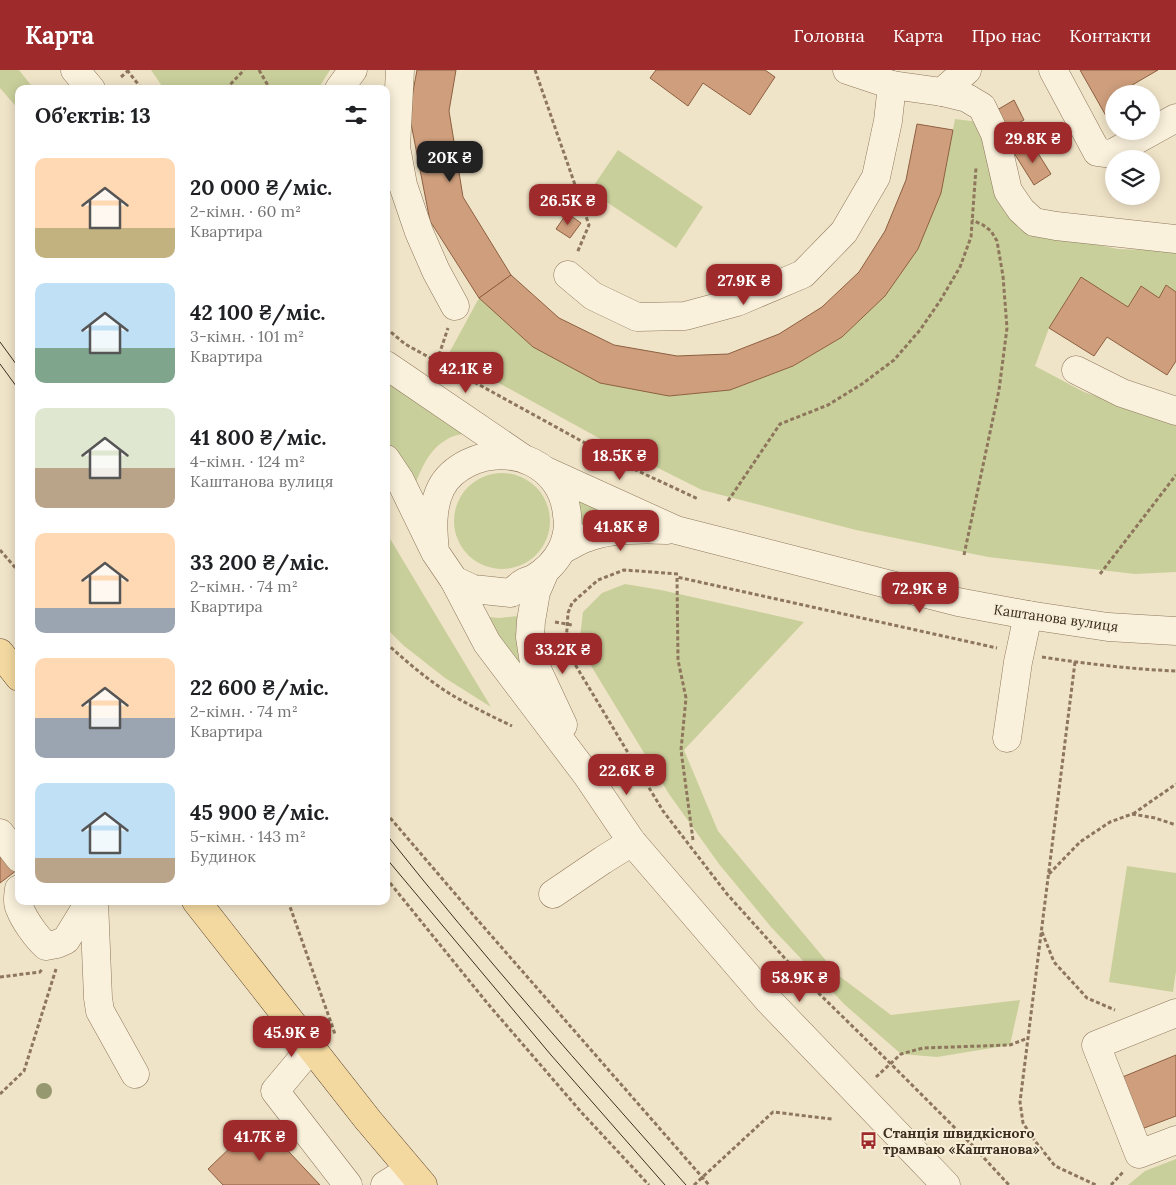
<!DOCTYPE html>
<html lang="uk">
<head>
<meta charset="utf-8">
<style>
  body { margin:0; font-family:Lora,serif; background:#f2f2f2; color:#202124; height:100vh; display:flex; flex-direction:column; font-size:19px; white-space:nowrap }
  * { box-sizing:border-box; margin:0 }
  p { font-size:16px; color:#757577 }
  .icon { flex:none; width:28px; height:28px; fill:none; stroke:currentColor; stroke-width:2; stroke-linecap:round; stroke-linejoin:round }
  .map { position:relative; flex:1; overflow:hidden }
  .sheet { position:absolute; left:15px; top:15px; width:375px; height:820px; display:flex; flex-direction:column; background:#fff; border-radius:10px; box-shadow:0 2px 12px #0003 }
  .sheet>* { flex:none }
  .tools { position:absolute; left:1105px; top:15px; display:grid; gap:10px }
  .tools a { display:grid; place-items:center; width:55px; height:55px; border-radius:50%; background:#fff; box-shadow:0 2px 12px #0003; font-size:25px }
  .price { position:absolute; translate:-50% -42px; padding:0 11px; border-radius:10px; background:#9e2a2b; color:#fff; font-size:16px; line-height:32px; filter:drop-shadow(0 1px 2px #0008) }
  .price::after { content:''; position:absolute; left:50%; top:30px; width:15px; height:11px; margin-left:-8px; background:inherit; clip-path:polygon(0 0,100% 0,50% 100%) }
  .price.selected { background:#222; color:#fff }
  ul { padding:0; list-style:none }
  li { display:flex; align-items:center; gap:15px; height:125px; padding:0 20px }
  li span { display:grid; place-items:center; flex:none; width:140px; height:100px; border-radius:10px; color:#555 }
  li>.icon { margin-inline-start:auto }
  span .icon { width:60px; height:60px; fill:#fffc; stroke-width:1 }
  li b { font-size:21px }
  h2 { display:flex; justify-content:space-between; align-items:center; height:60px; padding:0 20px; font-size:21px }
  header { display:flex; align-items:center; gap:30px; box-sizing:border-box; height:70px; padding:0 25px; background:#9e2a2b; color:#fff }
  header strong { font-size:24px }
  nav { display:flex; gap:28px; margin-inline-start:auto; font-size:18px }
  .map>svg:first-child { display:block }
</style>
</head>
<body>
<header>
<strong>Карта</strong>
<nav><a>Головна</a><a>Карта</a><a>Про нас</a><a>Контакти</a></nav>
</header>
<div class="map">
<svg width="1176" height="1115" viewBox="0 0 1176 1115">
  <rect width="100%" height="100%" fill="#f0e4c8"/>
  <g fill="#c9cf9b">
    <polygon points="0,0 19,0 34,19 19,19 19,40 0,18"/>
    <polygon points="151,0 330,0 318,19 164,19"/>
    <polygon points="955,49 979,52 1024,160 1118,179 1176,181 1176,222 1166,216 1159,228 1141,216 1128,237 1081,207 1049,258 1035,296 1084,322 1176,353 1176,502 1135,504 988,487 856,460 702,420 606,372 448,285 479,228 600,313 670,326 730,320 793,296 842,267 885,226 918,179 941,123"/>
    <polygon points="618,80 703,137 676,178 590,121"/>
    <path d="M 386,309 L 465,363 C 459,365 451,366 446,370 C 429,380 422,397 415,415 L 386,370 Z"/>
    <circle cx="502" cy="451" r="48"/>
    <polygon points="574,425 630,449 580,457"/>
    <polygon points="386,462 491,637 445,608 403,575 386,558"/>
    <polygon points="625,514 661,520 804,552 684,680 718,761 838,905 891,945 1020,930 1010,975 937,987 901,984 844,934 771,857 719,794 669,724 579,576 583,542 602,523"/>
    <polygon points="479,546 499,548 518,546 538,628"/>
    <polygon points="1127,796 1176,803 1176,901 1173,922 1109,912"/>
    <polygon points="1176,1089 1176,1115 1128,1115 1145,1101"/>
  </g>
  <g fill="#cf9f7d" stroke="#8d5f41">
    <polygon points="417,0 456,0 449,41 463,127 511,205 479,228 430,151 409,43"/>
    <polygon points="656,0 765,0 775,7 750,45 703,13 688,36 650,8"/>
    <polygon points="1080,0 1158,0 1127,18 1130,24 1114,24 1114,60"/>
    <polygon points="1014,30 1024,50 1007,59 997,40"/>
    <polygon points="917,54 953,60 941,123 918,179 885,226 842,267 793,296 730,320 669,326 600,313 533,277 479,228 511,205 559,248 614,275 677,286 728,284 779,264 822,237 859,202 885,161 906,110"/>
    <polygon points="1031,72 1051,104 1034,115 1014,83"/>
    <polygon points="567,143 581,153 570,168 556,159"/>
    <polygon points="1081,207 1128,237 1141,216 1159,228 1166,215 1176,222 1176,291 1167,305 1107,267 1094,286 1049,258"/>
    <polygon points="0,778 17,800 0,813"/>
    <polygon points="1176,985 1176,1046 1139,1060 1120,1008"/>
    <polygon points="259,1050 320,1115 223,1115 208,1099"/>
  </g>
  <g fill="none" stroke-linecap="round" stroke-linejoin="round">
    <defs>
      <g id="minor">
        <polyline points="75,0 91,19"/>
        <polyline points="400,0 396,77 403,115 419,162 436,201 455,236"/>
        <polyline points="847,0 892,15"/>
        <polyline points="1053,0 1097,82 1111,84 1176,48"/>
        <polyline points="339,19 353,0"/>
        <polyline points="942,22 967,0"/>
        <polyline points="568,205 593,226 637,247 685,246 737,232 803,204 844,162 876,107 888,51 892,15 942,22 967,28 982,37 995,64 1008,121 1021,140 1034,152 1056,156 1176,169"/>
        <polyline points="386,295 521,387"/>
        <polyline points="1076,300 1122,323 1176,341"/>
        <path d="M 386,389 L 400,410 L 435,482 L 454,510 L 473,519 L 511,523 C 515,520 519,515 523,513 C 526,511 530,510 533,509 C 545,502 556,491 562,479 C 567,468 569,456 567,445 C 563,395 511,372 468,393 C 456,399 447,406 441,418 C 431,438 433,461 435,482"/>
        <polyline points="546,401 676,460 958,532 1028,545 1108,557 1176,561"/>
        <path d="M 562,480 C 570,476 578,471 586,468 C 608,459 643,459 667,460"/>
        <polyline points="545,501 536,522 531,551 530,567 534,593 563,655"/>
        <polyline points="454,510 487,573 586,704 632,772 769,931 946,1115"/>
        <polyline points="1007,668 1018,592 1028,545"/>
        <polyline points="0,763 19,788"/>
        <path d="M 19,819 C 18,826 17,833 20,839 C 24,850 37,868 46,876 L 57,874 L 66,870 L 90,831"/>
        <polyline points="553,824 603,790 632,772"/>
        <polyline points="94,831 98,928 100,941 135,1004"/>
        <polyline points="1176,943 1096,975 1139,1084 1176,1070"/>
        <polyline points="311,978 275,1021 348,1115"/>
        <polyline points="385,1115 409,1100"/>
      </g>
      <g id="major">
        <polyline points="0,583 19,607"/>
        <polyline points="196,831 368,1050 423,1115"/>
      </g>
    </defs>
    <use href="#minor" stroke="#8d765c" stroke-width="29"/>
    <use href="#major" stroke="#5b4430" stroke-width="29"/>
    <g stroke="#8d765c" stroke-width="3" stroke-dasharray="4 2.5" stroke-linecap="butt">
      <polyline points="127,0 142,19"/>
      <polyline points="259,0 270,19"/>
      <polyline points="535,0 589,155 577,183"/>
      <polyline points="121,7 129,0"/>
      <polyline points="226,19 244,0"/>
      <polyline points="386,258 405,274 625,395 698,429"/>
      <polyline points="439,285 448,258"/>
      <polyline points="728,431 780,354 828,335 862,314 894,290 920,260 940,231 960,197 971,167 976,98"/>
      <polyline points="0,480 19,502"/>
      <polyline points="964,485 999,320 1007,258 1003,206 997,171 991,161 983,155 972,150"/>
      <polyline points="678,504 624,500 598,510 572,533 568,543 566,574 567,581 663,741 727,824 799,904 891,994 972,1075 1009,1115"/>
      <polyline points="1100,504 1176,405"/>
      <polyline points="555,552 572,555"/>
      <path d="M 386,573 C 408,593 431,613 457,628 C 475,638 493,647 512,656"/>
      <path d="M 1042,587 C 1087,594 1131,599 1176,601"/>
      <polyline points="1075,592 1020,1032 1023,1053 1035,1071 1055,1096 1096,1115"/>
      <polyline points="386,743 475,847 709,1115"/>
      <polyline points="1133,744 1176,714"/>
      <polyline points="693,770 681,680 686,628 678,590 677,507 997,578"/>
      <polyline points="1049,804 1080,772 1110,752 1132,744 1155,748 1176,755"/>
      <polyline points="386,808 488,934 582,1043 649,1115"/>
      <polyline points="288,831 335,964"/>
      <polyline points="1042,862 1054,892 1087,928 1115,940"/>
      <polyline points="0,907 40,902 42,899"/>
      <polyline points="876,1007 901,984 923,978 1010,975 1028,968"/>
      <polyline points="0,1024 24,1001 56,899"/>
      <polyline points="694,1115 773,1042 832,1049"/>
      <polyline points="1111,1115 1124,1101"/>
    </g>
    <use href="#minor" stroke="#faf1dc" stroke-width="28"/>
    <use href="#major" stroke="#f3d9a0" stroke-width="28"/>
    <g stroke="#3d2e20" stroke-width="1">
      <polyline points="0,272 19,298"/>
      <polyline points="0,294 19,320"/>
      <path d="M 386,764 C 482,885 584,1000 686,1115"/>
      <polyline points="386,788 551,985 665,1115"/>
    </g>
  </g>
  <circle fill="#96986f" cx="44" cy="1021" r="8"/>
  <defs>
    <symbol id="bus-bare" viewBox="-9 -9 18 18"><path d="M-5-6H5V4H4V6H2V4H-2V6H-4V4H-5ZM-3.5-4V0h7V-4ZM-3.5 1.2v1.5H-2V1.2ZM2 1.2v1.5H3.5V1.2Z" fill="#9e2a2b" stroke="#f7eed8" stroke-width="2.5" paint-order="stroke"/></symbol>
  </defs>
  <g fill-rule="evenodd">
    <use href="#bus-bare" x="856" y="1058" width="25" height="25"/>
  </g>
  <g text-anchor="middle" stroke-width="4" stroke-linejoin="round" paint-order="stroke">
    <g font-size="14" fill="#3d2e20" stroke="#f7eed8">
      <text transform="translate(1056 548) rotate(8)" y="5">Каштанова вулиця</text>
    </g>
    <g font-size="14" font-weight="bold" fill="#3d2e20" stroke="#f7eed8" text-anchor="start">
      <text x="883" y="1068">Станція швидкісного<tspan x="883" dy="16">трамваю «Каштанова»</tspan></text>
    </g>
  </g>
</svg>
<div class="tools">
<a><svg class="icon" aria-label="locate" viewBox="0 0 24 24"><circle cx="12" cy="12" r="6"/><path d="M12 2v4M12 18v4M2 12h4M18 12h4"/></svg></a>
<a><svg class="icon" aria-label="layers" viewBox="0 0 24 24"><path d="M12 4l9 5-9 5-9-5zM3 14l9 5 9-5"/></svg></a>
</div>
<b class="price" style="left:1033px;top:94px">29.8K ₴</b>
<b class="price selected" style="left:450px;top:113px">20K ₴</b>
<b class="price" style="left:568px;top:156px">26.5K ₴</b>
<b class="price" style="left:744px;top:236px">27.9K ₴</b>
<b class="price" style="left:466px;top:324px">42.1K ₴</b>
<b class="price" style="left:620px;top:411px">18.5K ₴</b>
<b class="price" style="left:621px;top:482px">41.8K ₴</b>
<b class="price" style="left:920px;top:544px">72.9K ₴</b>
<b class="price" style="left:563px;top:605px">33.2K ₴</b>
<b class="price" style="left:627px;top:726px">22.6K ₴</b>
<b class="price" style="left:800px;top:933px">58.9K ₴</b>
<b class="price" style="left:292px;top:988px">45.9K ₴</b>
<b class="price" style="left:260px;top:1092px">41.7K ₴</b>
<section class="sheet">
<h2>Об’єктів: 13<svg class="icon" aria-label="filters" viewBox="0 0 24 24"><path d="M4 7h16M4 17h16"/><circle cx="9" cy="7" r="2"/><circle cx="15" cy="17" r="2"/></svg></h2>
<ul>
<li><span style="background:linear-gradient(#ffd9b3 70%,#c2b280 0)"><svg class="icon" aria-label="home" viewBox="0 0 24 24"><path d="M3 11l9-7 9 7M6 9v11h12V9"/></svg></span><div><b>20 000 ₴/міс.</b><p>2-кімн. · 60 m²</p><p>Квартира</p></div></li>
<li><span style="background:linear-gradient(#bfe0f5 65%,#7fa58c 0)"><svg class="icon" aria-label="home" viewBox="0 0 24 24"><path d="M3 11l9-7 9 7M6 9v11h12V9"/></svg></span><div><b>42 100 ₴/міс.</b><p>3-кімн. · 101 m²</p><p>Квартира</p></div></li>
<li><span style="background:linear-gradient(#dfe7d0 60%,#b9a48a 0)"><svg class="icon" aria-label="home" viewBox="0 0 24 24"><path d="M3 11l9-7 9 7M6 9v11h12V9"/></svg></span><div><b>41 800 ₴/міс.</b><p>4-кімн. · 124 m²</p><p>Каштанова вулиця</p></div></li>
<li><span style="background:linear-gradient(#ffd9b3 75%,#9aa5b1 0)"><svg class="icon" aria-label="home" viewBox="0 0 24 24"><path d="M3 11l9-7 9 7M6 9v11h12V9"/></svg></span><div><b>33 200 ₴/міс.</b><p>2-кімн. · 74 m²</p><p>Квартира</p></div></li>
<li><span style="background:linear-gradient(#ffd9b3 60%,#9aa5b1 0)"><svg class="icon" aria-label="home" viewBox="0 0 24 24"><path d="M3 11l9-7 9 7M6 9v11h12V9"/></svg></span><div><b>22 600 ₴/міс.</b><p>2-кімн. · 74 m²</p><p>Квартира</p></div></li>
<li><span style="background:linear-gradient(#bfe0f5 75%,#b9a48a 0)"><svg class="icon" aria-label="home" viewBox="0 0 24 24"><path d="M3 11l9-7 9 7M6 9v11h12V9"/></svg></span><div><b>45 900 ₴/міс.</b><p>5-кімн. · 143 m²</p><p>Будинок</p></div></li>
</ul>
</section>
</div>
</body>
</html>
